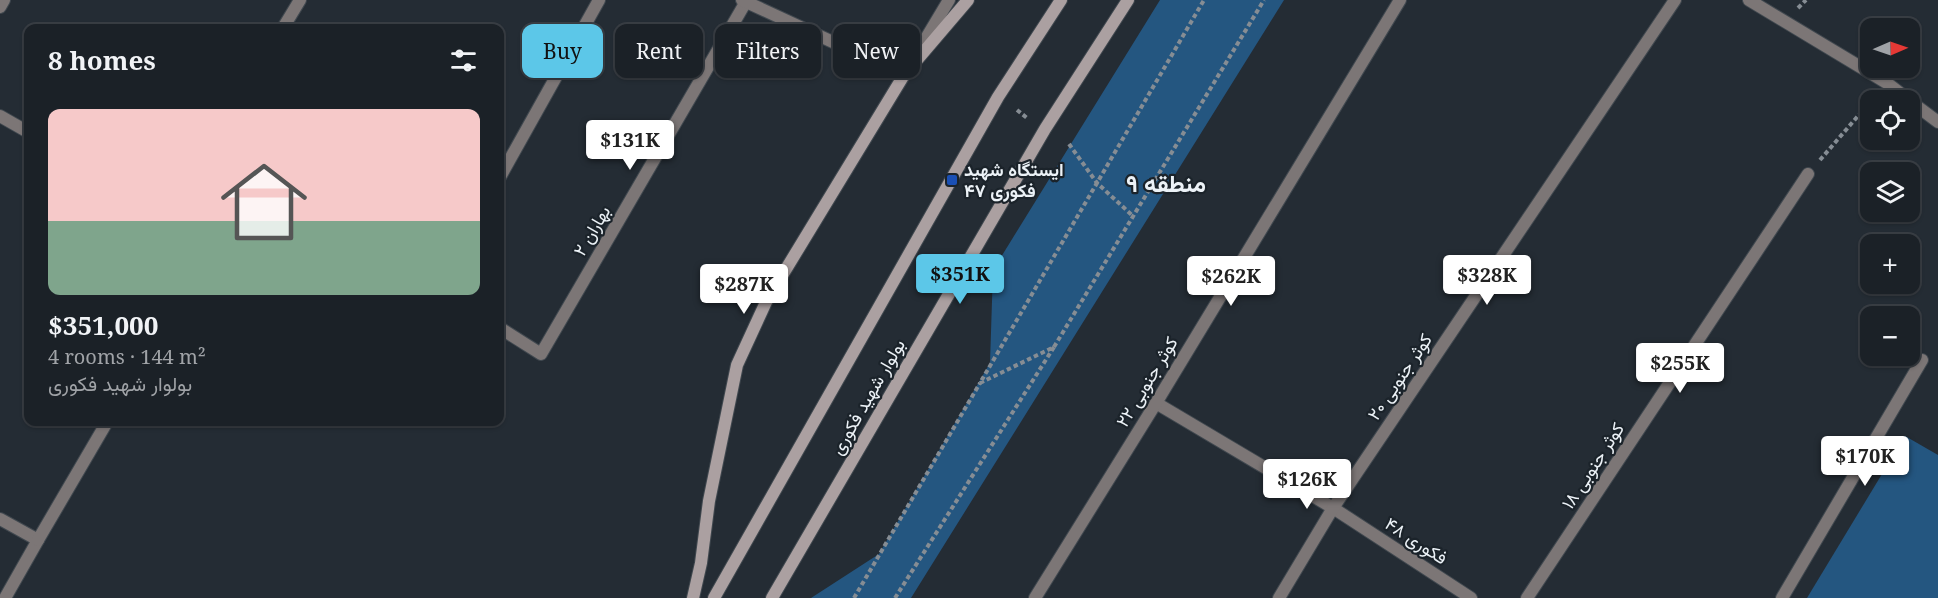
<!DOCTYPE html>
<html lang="en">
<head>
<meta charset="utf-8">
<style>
  body { margin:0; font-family:"Noto Serif",Vazirmatn,serif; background:#282e33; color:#f1f3f6; height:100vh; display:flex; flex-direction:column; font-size:22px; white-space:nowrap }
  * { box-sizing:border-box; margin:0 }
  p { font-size:20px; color:#a0a3a7 }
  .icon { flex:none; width:33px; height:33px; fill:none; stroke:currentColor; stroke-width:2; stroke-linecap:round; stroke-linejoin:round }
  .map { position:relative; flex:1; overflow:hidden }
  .details { position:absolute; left:24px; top:24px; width:480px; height:402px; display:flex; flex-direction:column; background:#1b2127; border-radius:12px; box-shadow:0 2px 4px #0004,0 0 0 2px #393e44 }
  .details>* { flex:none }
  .banner { position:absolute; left:522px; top:24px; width:570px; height:54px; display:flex; gap:12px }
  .needle { width:39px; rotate:88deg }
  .fabs { position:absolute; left:1860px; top:18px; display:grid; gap:12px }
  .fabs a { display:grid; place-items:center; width:60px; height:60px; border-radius:12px; background:#1b2127; box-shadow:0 2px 4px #0004,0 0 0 2px #393e44; font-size:30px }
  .price { position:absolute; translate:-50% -51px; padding:0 14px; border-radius:6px; background:#fff; color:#222; font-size:20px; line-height:39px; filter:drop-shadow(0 2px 3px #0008) }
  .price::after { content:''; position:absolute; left:50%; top:36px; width:18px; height:14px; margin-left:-9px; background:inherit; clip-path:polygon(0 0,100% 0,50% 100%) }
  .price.on { background:#5cc7e8; color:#111 }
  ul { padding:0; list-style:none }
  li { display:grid; align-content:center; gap:12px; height:318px; padding:0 24px }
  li+li { border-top:2px solid #393e44 }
  li span { display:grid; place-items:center; height:186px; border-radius:12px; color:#555 }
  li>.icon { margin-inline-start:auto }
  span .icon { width:108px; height:108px; fill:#fffc; stroke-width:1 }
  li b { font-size:26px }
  h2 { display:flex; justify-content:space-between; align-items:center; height:72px; padding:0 24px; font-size:26px }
  .tag { padding:0 21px; border-radius:12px; background:#1b2127; box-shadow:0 2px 4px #0004,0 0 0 2px #393e44; font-size:21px; line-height:54px }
  .tag.on { background:#5cc7e8; color:#111 }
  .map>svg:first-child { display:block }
</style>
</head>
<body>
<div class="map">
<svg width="1938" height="598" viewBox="0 0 1938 598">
  <rect width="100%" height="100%" fill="#242c34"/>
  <g fill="#245680">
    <polygon points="1160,0 1284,0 911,598 811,598 879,554 990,363 993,270"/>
    <polygon points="1905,436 1938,455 1938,598 1807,598"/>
  </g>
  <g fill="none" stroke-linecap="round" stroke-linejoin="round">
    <defs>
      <g id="minor">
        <polyline points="0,7 4,0"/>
        <polyline points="283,28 300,0"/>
        <polyline points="0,116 28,132"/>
        <polyline points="500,177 599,0"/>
        <polyline points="500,328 541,354 747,0"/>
        <polyline points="1156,403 1333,508 1471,598"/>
        <polyline points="0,519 38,540 5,598"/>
        <polyline points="38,540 107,422"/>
        <polyline points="1035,598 1156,403 1400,0"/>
        <polyline points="1279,598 1333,508 1675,0"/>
        <polyline points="1527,598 1808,174"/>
        <polyline points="1782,598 1922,360"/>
      </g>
      <g id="tertiary">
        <polyline points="742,0 904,75 949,0"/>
        <polyline points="1749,0 1887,83 1909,100"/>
        <polyline points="1910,101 1938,122"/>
      </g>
      <g id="secondary">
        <polyline points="693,598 701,563 709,501 737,365 766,302 904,75 968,0"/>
        <polyline points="714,598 998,97 1061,0"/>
        <polyline points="772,598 1045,129 1128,0"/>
      </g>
    </defs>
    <use href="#minor" stroke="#40484f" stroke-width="14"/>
    <use href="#tertiary" stroke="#40484f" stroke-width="14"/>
    <use href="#secondary" stroke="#40484f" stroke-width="14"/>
    <g stroke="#868d94" stroke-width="4" stroke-dasharray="4.5 3" stroke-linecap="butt">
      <polyline points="1798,8 1806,0"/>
      <polyline points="1017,110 1027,118"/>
      <polyline points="1069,144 1097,183 1134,217"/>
      <polyline points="1820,160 1870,102"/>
      <polyline points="1054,347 1264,0"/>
      <polyline points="854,598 980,383"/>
      <polyline points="895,598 1054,347 980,383 1204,0"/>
    </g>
    <use href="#minor" stroke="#7c7676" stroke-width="12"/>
    <use href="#tertiary" stroke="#7c7676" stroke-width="12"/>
    <use href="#secondary" stroke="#aba0a1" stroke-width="12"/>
  </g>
  <rect fill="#1a4fb4" stroke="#1b232a" stroke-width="2" x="946" y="174" width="12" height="12" rx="3"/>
  <g text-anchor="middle" stroke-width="4.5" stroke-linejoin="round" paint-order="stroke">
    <g font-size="18" font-weight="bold" fill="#ecf2f7" stroke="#1b232a" text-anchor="start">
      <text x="964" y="176">ایستگاه شهید<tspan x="964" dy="21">فکوری ۴۷</tspan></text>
    </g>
    <g font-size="18" fill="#ecf2f7" stroke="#1b232a">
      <text transform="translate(592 231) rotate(-60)" y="6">بهاران ۲</text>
      <text transform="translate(1400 377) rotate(-56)" y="6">کوثر جنوبی ۲۰</text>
      <text transform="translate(1147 382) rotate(-59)" y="6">کوثر جنوبی ۲۲</text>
      <text transform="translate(868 397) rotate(-60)" y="6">بولوار شهید فکوری</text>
      <text transform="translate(1593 466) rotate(-57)" y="6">کوثر جنوبی ۱۸</text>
      <text transform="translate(1416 541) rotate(33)" y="6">فکوری ۴۸</text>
    </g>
    <g font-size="24" font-weight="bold" fill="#ecf2f7" stroke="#1b232a">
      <text x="1166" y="192">منطقه ۹</text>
    </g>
  </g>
</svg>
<div class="fabs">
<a><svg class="needle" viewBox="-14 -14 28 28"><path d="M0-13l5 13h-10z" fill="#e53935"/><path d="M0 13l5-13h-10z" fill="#a0a3a7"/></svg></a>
<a><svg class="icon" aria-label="locate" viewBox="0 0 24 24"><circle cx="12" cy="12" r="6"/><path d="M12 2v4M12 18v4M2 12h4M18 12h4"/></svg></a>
<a><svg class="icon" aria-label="layers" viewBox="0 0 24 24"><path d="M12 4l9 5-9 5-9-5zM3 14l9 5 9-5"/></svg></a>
<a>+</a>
<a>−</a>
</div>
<b class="price" style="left:630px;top:171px">$131K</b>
<b class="price on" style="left:960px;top:305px">$351K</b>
<b class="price" style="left:1487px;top:306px">$328K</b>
<b class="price" style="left:1231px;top:307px">$262K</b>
<b class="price" style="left:744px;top:315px">$287K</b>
<b class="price" style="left:1680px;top:394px">$255K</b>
<b class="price" style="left:1865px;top:487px">$170K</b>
<b class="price" style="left:1307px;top:510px">$126K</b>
<div class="banner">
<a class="tag on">Buy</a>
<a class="tag">Rent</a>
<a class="tag">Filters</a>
<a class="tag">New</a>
</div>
<section class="details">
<h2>8 homes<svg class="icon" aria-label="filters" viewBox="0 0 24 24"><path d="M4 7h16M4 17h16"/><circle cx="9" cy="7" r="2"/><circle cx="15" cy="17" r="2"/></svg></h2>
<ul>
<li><span style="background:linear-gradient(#f6c9c9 60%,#7fa58c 0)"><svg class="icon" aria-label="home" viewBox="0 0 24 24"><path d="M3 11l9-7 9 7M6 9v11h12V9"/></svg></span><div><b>$351,000</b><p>4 rooms · 144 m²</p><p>بولوار شهید فکوری</p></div></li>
</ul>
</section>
</div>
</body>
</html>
